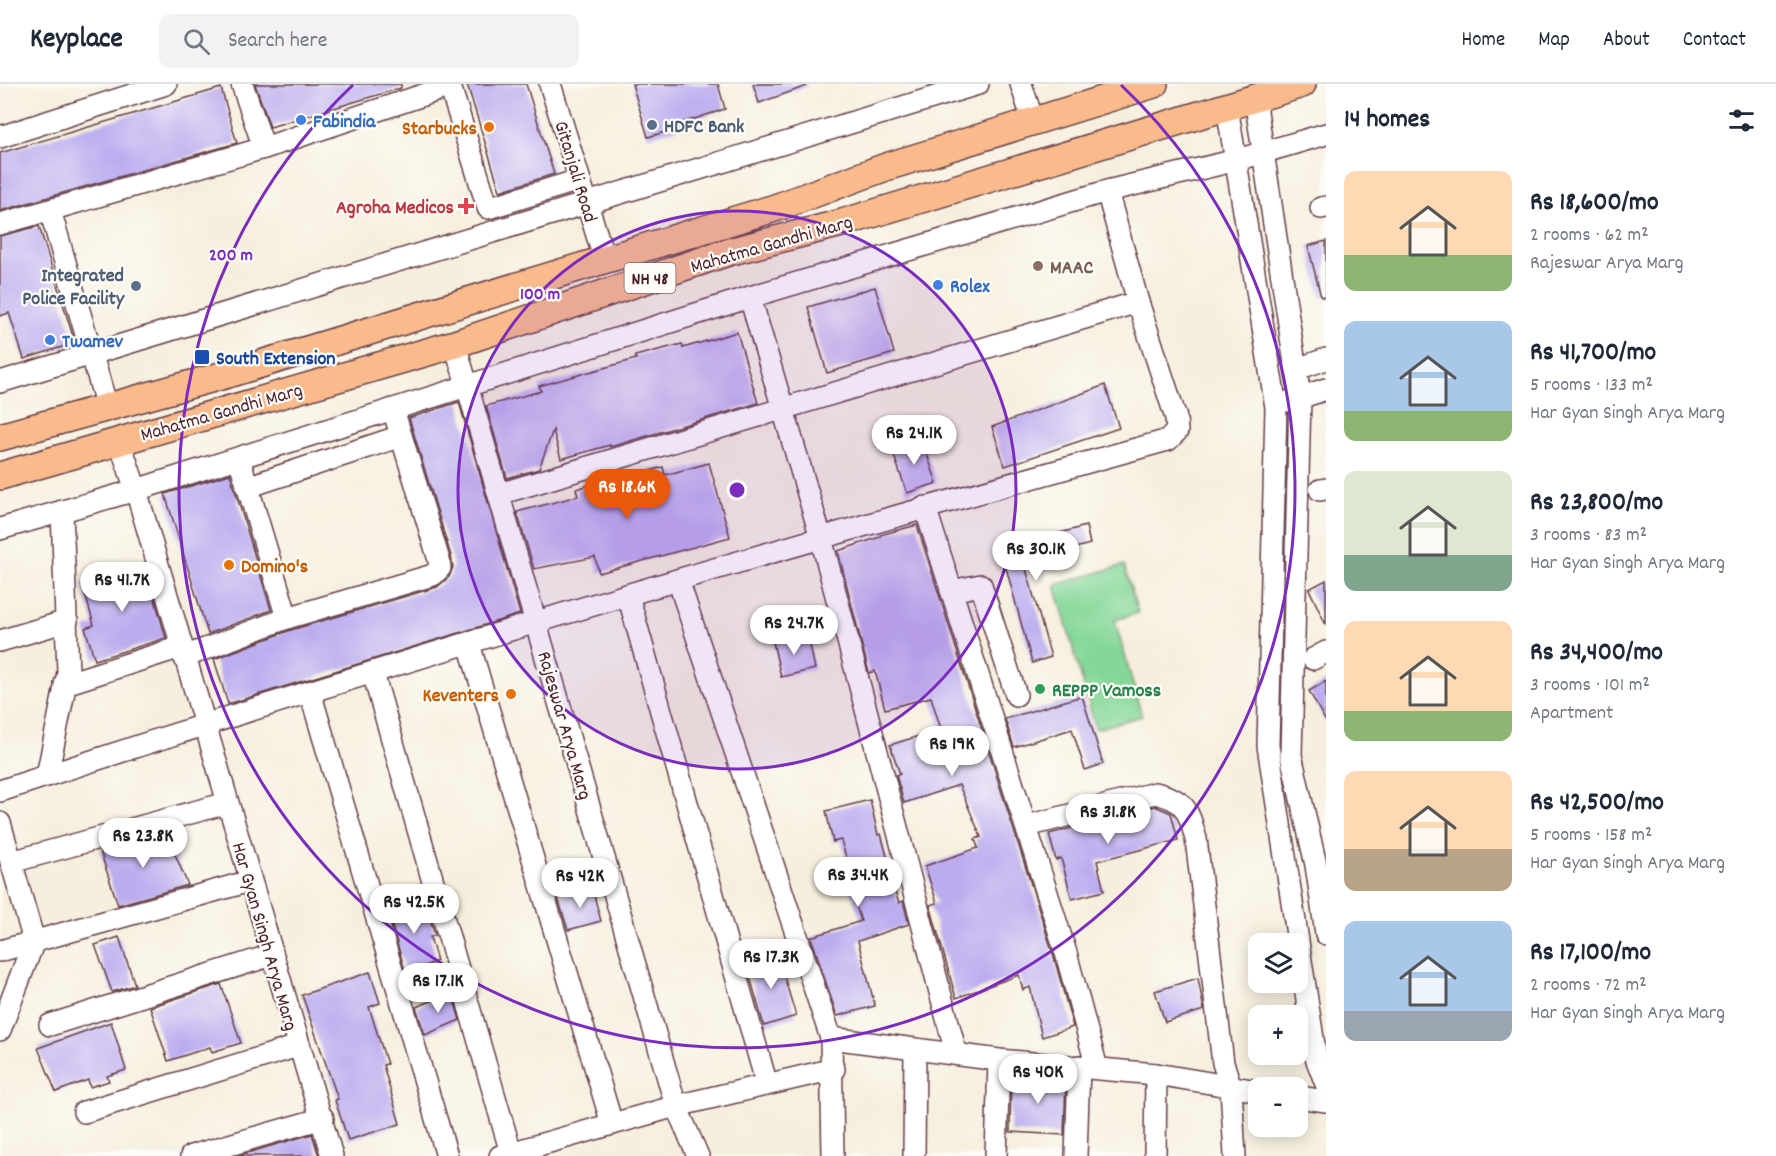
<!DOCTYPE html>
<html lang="en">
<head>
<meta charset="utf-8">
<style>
  body { margin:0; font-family:Dekko,sans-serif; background:#f2f2f3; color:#1f2937; height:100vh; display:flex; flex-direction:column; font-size:22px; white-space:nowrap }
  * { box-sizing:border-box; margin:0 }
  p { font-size:20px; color:#747a83 }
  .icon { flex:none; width:33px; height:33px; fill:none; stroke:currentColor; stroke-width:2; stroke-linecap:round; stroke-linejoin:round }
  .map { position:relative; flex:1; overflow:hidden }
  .details { display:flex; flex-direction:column; background:#fff; width:450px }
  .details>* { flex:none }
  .fabs { position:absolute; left:1248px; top:849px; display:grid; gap:12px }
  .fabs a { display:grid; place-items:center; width:60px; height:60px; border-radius:12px; background:#fff; box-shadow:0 3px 15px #0003; font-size:30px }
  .price { position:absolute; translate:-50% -51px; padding:0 14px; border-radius:21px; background:#fff; color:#222; font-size:20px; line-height:39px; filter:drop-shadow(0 2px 3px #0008) }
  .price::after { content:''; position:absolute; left:50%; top:36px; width:18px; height:14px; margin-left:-9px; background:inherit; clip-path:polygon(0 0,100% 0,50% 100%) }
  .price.current { background:#ea580c; color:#fff }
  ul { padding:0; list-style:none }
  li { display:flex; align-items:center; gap:18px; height:150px; padding:0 18px }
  li span { display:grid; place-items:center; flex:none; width:168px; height:120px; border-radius:12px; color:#555 }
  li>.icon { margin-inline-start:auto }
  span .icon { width:72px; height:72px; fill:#fffc; stroke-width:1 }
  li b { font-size:26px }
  h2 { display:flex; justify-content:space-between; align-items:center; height:72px; padding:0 18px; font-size:26px }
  header { display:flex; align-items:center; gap:36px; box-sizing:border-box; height:84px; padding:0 30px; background:#fff; border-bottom:2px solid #e0e1e3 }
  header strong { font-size:28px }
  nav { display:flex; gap:33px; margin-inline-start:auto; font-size:21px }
  .search { width:420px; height:54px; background:#f2f2f3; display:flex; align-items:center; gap:15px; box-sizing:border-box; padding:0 21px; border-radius:12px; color:#747a83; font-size:22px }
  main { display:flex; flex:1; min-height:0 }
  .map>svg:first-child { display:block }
</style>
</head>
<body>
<header>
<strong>Keyplace</strong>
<div class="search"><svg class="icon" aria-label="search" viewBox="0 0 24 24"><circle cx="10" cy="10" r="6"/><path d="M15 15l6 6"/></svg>Search here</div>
<nav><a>Home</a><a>Map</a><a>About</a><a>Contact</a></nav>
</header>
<main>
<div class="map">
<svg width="1326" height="1072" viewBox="0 0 1326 1072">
  <rect width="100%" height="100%" fill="#fdfcf7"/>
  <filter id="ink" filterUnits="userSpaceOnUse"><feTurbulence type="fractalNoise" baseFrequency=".0167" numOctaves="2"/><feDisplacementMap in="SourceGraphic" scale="12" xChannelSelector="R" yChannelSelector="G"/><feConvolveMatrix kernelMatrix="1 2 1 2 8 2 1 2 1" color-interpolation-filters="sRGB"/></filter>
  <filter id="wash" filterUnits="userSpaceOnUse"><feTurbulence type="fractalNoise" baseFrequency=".008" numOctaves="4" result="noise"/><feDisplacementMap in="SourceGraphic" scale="24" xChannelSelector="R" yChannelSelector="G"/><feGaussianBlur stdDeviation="1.35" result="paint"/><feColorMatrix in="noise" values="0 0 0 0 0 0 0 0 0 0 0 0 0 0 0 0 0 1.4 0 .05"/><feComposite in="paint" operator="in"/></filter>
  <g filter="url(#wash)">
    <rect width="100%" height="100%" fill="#f6efdd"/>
    <polygon fill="#84d798" stroke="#677b62" stroke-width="1.5" points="1124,481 1138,529 1115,536 1142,632 1096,645 1055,501"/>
    <g id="blocks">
      <g fill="#bdadef">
        <polygon points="255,0 401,0 401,4 270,43"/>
        <polygon points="467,0 526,0 554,90 500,107"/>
        <polygon points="632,0 718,0 725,25 685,38 686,42 648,53"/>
        <polygon points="753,0 807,0 807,2 759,19"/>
        <polygon points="221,4 237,59 0,127 0,69"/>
        <polygon points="39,142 75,259 24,275 9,229 0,232 0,152"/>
        <polygon points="1326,157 1326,213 1321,213 1308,162"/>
        <polygon points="875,203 894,269 827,289 808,223"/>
        <polygon points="737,248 758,319 610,363 610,361 561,375 553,346 539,385 507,394 486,322 541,307 539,302 636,275 635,272 682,260 683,264"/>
        <polygon points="1105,301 1119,344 1005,382 992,343"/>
        <polygon points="459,318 520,530 228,620 214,575 291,546 437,503 449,493 453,483 451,472 409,334"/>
        <polygon points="922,356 937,399 907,409 892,366"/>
        <polygon points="709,379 730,453 599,489 595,473 534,485 517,428 578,412 576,405 616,393 616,397 663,383 665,391"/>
        <polygon points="230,390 271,526 208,550 165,410"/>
        <polygon points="917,441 1054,873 1073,943 1042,953 1030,903 1023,906 1019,891 956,914 930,821 937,819 925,782 978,764 975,755 981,753 959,701 904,719 896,691 900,690 890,661 941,645 931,613 885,625 875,587 869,589 838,467 880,453 880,451"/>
        <polygon points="1086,442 1090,460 1024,478 1051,573 1032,579 1001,465"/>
        <polygon points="145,481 166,554 95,576 85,544 94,541 82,499"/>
        <polygon points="1326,496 1326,541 1309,505"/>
        <polygon points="808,551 815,585 781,593 773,558"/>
        <polygon points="1326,597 1326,638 1309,607"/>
        <polygon points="1082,612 1103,680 1085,686 1072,645 1014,663 1005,635"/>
        <polygon points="870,716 878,751 881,750 888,776 884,777 899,819 903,817 909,840 858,857 875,922 837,932 811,853 861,837 847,796 852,794 841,756 833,758 826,727"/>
        <polygon points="1155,722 1171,729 1178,756 1097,777 1104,807 1072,815 1061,774 1056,776 1049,750"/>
        <polygon points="166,749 188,801 118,821 100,767"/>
        <polygon points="592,804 601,837 568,846 558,814"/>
        <polygon points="424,814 435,852 430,853 437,877 406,890 388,828"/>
        <polygon points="119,853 135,901 112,908 95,861"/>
        <polygon points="777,869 796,932 764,942 747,882"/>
        <polygon points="370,888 380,919 369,923 387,980 383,981 400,1040 348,1056 335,1016 338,1015 302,911"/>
        <polygon points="1198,894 1204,926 1165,938 1155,907"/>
        <polygon points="221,900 241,959 212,968 210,963 168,977 150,923"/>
        <polygon points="452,909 460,936 425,951 416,923"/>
        <polygon points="111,938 126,986 107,992 109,997 90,1003 88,996 56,1008 38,964"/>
        <polygon points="1011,990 1066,995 1064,1051 1010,1048"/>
        <polygon points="312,1050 319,1072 237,1072"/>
      </g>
    </g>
  </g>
  <g filter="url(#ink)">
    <use href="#blocks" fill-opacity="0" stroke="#643e46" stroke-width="1.5"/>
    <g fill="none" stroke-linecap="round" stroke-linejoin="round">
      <defs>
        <g id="minor">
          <polyline points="242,0 264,64"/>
          <polyline points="550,0 604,174"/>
          <polyline points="1021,0 1033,37"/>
          <polyline points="1255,14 1300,313 1291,671 1316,781 1326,850"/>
          <polyline points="1227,23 1276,323 1268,662 1316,974 1326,1000"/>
          <polyline points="0,53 166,0"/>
          <polyline points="1321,124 1326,123"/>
          <polyline points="0,140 50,126"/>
          <polyline points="750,213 821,454 956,969"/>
          <polyline points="455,260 676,1022 698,1072"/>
          <polyline points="1297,285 1326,275"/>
          <polyline points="0,298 978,0"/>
          <polyline points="1290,317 1326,305"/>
          <polyline points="107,323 50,126 264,64 450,2 488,124 579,96"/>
          <polyline points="119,356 136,406 332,1072"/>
          <polyline points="239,374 287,534 433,491 440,484 439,476 393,325"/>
          <polyline points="247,403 401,352"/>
          <polyline points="1320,406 1326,405"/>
          <polyline points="499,410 1138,218"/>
          <polyline points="925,423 1066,869 1097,984"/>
          <polyline points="0,445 136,406 750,213 1107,107 1237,76 1326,50"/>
          <polyline points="678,496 831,954 833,1072"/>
          <polyline points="951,507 981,501 1016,611"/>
          <polyline points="628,511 767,1001"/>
          <polyline points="0,557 67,537"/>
          <polyline points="469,560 612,1040"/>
          <polyline points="184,573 287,534"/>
          <polyline points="1313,575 1326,568"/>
          <polyline points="373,589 511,1069"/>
          <polyline points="65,600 181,563"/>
          <polyline points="310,608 447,1072"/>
          <polyline points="47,692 68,588 62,427"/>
          <path d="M 0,707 C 386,580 776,464 1168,356 L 1177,347 L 1176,334 L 1138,218 L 1107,107"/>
          <polyline points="0,739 34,857 0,946"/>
          <path d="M 1027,742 L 1155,709 C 1186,716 1188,726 1196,755 L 1223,979 L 1231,1003 L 1235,1072"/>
          <polyline points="11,778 227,719"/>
          <polyline points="0,867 250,797"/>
          <polyline points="50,941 272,871"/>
          <polyline points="831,954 999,976 1156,990 1258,1007"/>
          <polyline points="1298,1013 1326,1017"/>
          <polyline points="84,1028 298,962"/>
          <polyline points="191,1072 323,1034"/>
          <polyline points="500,1072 676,1022 834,985"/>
          <polyline points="914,1072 915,966"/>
          <polyline points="996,1072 999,976"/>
          <polyline points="1076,1072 1079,982"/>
          <polyline points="1155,1072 1156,990"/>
        </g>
        <g id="major">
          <polyline points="0,353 228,290 775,124 886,83 1154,0"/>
          <polyline points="0,392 455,260 728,168 842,139 1302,0"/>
        </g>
      </defs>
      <use href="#minor" stroke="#643e46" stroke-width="24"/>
      <use href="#major" stroke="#643e46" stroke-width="30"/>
      <use href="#minor" stroke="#fff" stroke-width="21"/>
      <use href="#major" stroke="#fabb8c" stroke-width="27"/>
    </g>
  </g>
  <circle cx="737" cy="406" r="279" fill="#7b2cbf" fill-opacity=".12"/>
  <g fill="none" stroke="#7b2cbf" stroke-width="3">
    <circle cx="737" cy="406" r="279"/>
    <path d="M1121 1A558 558 0 1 1 353 1"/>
  </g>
  <g fill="#3f7fe0" stroke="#fdfcf7" stroke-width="2">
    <circle cx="301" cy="36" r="6"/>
    <circle cx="938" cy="201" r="6"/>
    <circle cx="50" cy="256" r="6"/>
  </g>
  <g fill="#5c6f8a" stroke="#fdfcf7" stroke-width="2">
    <circle cx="652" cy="41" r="6"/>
    <circle cx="136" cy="202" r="6"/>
  </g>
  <g fill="#e8710a" stroke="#fdfcf7" stroke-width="2">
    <circle cx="489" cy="43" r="6"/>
    <circle cx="229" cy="481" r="6"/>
    <circle cx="511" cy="610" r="6"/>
  </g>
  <path fill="#e0444e" stroke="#fdfcf7" stroke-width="2" d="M463 113h6v6h6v6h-6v6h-6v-6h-6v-6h6z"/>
  <circle fill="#8d6e63" stroke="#fdfcf7" stroke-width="2" cx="1038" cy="182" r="6"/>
  <rect fill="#1a4fb4" stroke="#fdfcf7" stroke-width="2" x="194" y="265" width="16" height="16" rx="3"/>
  <circle fill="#2e9e5b" stroke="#fdfcf7" stroke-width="2" cx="1040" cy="605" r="6"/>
  <g text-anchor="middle" stroke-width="4.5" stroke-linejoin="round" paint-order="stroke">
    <rect fill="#fdfcf7" stroke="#806168" stroke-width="1.5" x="624.5" y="179" width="51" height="30" rx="4.5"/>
    <g font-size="18" font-weight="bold" fill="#4a1f2b">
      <text x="650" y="200">NH 48</text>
    </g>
    <g font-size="20" font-weight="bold" fill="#366cbe" stroke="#fdfcf7" text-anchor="start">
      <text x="313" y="43">Fabindia</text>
      <text x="950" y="208">Rolex</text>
      <text x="62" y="263">Twamev</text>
    </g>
    <g font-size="20" font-weight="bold" fill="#4e5e75" stroke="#fdfcf7" text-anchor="start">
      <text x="664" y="48">HDFC Bank</text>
      <text x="124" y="197" text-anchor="end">Integrated<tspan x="124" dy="23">Police Facility</tspan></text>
    </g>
    <g font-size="20" font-weight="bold" fill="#c56008" stroke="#fdfcf7" text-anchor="end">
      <text x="477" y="50">Starbucks</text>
      <text x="241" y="488" text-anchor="start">Domino's</text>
      <text x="499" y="617">Keventers</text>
    </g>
    <g font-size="20" fill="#4a1f2b" stroke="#fdfcf7">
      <text transform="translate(577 87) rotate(73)" y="7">Gitanjali Road</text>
      <text transform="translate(771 159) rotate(-16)" y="7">Mahatma Gandhi Marg</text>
      <text transform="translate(221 327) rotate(-16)" y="7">Mahatma Gandhi Marg</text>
      <text transform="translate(566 641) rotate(74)" y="7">Rajeswar Arya Marg</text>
      <text transform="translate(266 852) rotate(74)" y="7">Har Gyan Singh Arya Marg</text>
    </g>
    <g font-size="20" font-weight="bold" fill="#be3a42" stroke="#fdfcf7" text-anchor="end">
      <text x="454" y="129">Agroha Medicos</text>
    </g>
    <g font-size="20" font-weight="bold" fill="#785e54" stroke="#fdfcf7" text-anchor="start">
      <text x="1050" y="189">MAAC</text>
    </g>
    <g font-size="20" font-weight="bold" fill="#164399" stroke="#fdfcf7" text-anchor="start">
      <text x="216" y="280">South Extension</text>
    </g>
    <g font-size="20" font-weight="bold" fill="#27864d" stroke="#fdfcf7" text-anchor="start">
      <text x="1052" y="612">REPPP Vamoss</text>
    </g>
  </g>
  <circle cx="737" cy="406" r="9" fill="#7b2cbf" stroke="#fdfcf7" stroke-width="3"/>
  <g font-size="18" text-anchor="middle" font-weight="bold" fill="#7b2cbf" stroke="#fdfcf7" stroke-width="4.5" stroke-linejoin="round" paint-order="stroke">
    <text x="231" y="176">200 m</text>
    <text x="540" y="215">100 m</text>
  </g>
</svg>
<div class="fabs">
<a><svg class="icon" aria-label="layers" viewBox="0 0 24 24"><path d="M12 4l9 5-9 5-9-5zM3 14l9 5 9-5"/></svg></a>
<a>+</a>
<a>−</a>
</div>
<b class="price" style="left:914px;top:382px">Rs 24.1K</b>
<b class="price current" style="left:627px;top:436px">Rs 18.6K</b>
<b class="price" style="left:1036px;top:498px">Rs 30.1K</b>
<b class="price" style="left:122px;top:529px">Rs 41.7K</b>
<b class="price" style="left:794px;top:572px">Rs 24.7K</b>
<b class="price" style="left:952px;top:693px">Rs 19K</b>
<b class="price" style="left:1108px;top:761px">Rs 31.8K</b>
<b class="price" style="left:143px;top:785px">Rs 23.8K</b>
<b class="price" style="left:858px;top:824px">Rs 34.4K</b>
<b class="price" style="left:580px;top:825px">Rs 42K</b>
<b class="price" style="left:414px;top:851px">Rs 42.5K</b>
<b class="price" style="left:771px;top:906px">Rs 17.3K</b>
<b class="price" style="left:438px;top:930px">Rs 17.1K</b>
<b class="price" style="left:1038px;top:1021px">Rs 40K</b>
</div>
<section class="details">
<h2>14 homes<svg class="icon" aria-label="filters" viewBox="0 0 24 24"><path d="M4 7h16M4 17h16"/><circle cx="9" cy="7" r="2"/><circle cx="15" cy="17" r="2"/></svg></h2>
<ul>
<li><span style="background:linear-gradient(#ffd9b3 70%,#8fb573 0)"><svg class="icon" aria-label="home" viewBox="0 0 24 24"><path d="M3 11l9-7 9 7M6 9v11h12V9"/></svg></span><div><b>Rs 18,600/mo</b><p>2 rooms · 62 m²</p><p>Rajeswar Arya Marg</p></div></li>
<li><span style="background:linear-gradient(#a9c7e8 75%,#8fb573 0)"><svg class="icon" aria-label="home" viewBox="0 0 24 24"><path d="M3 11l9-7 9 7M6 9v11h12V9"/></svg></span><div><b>Rs 41,700/mo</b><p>5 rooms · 133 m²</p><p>Har Gyan Singh Arya Marg</p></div></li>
<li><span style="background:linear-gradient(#dfe7d0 70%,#7fa58c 0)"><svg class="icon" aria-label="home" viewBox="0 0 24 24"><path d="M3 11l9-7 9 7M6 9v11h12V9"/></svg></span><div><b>Rs 23,800/mo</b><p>3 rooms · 83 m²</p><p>Har Gyan Singh Arya Marg</p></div></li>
<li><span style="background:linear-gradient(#ffd9b3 75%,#8fb573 0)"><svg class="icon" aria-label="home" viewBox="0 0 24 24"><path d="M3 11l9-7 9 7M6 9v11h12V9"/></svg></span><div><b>Rs 34,400/mo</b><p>3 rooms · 101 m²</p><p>Apartment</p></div></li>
<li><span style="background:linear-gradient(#ffd9b3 65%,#b9a48a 0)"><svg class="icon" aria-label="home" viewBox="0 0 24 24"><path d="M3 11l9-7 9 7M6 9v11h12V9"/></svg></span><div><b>Rs 42,500/mo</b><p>5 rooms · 158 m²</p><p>Har Gyan Singh Arya Marg</p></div></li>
<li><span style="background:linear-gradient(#a9c7e8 75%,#9aa5b1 0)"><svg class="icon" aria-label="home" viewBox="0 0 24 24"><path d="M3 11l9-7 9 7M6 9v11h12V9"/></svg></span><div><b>Rs 17,100/mo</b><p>2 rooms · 72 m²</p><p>Har Gyan Singh Arya Marg</p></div></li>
</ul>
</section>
</main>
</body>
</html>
